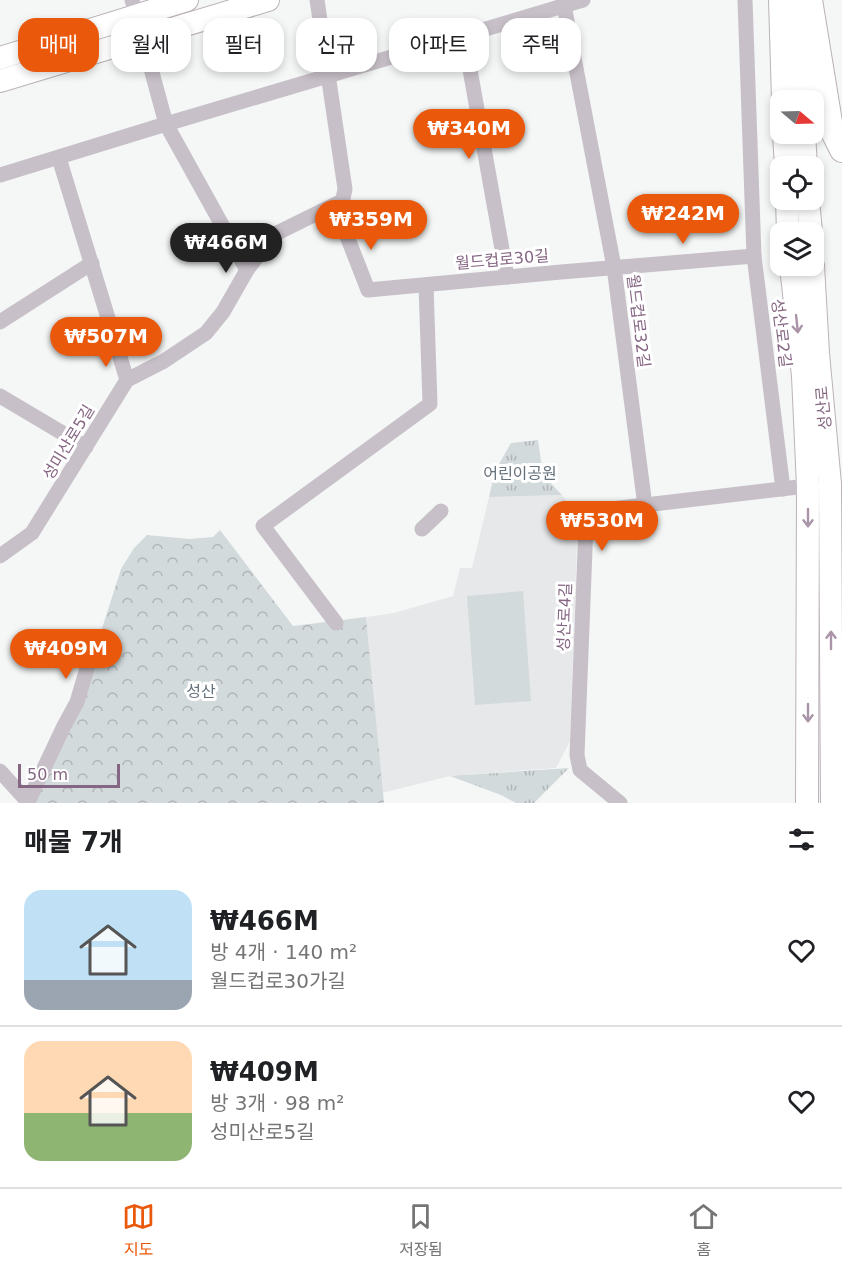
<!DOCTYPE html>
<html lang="ko">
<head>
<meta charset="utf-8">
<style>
  body { margin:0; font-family:"DejaVu Sans","Noto Sans KR",sans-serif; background:#f2f2f2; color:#202124; height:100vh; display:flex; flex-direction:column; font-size:22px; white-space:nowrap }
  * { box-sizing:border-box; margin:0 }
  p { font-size:20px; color:#757577 }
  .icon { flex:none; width:33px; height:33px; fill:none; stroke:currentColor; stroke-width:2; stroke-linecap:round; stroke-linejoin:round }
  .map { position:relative; height:803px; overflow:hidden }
  .details { display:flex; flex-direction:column; background:#fff; flex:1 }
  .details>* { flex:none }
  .guide { position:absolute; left:18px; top:18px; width:807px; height:54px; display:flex; gap:12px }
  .needle { width:39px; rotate:109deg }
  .buttons { position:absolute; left:770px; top:90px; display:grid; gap:12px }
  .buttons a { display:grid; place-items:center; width:54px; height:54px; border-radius:12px; background:#fff; box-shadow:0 3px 9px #0003; font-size:30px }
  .scale { position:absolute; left:18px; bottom:15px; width:102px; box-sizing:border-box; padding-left:6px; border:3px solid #856683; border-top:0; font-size:16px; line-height:21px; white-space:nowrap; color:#856683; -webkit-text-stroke:4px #fff; paint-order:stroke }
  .price { position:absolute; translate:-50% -51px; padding:0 14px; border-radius:21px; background:#ea580c; color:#fff; font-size:20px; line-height:39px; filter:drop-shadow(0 2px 3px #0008) }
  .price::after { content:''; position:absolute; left:50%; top:36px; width:18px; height:14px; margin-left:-9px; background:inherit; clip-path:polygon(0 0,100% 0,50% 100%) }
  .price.selected { background:#222; color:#fff }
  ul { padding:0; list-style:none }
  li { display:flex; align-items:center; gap:18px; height:150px; padding:0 24px }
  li+li { border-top:2px solid #e0e0e0 }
  li span { display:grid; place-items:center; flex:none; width:168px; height:120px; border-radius:18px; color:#555 }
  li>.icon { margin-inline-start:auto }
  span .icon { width:72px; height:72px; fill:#fffc; stroke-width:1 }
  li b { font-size:26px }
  h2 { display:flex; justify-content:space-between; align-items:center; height:72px; padding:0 24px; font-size:26px }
  .tag { padding:0 21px; border-radius:18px; background:#fff; box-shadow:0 3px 9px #0003; font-size:21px; line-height:54px }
  .tag.selected { background:#ea580c; color:#fff }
  .tabs { display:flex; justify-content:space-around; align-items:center; height:84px; border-top:2px solid #e0e0e0; background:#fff; font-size:16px; color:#757577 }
  .tabs a { display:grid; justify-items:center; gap:3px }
  .tabs .selected { color:#ea580c }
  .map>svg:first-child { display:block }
</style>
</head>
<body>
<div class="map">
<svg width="842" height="803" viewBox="0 0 842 803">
  <defs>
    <pattern id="forest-crowns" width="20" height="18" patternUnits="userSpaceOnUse" patternTransform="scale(1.5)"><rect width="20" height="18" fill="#d3dadc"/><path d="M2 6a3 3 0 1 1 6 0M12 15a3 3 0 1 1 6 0" fill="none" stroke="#b1b5b8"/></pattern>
    <pattern id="park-tufts" width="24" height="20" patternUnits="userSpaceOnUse" patternTransform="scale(1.5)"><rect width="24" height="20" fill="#d3dadc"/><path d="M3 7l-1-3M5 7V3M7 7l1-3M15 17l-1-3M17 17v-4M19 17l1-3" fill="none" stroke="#b1b5b8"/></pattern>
  </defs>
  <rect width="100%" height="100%" fill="#f4f7f6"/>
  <polygon fill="#e7e8e9" points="562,495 578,516 570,741 556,768 450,776 382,793 366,617 394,613 453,596 460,568 472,568 489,497"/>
  <polygon fill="url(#forest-crowns)" points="220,530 293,626 366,617 384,803 30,803 98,641 121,569 134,548 147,535 189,539 213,537"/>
  <g fill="url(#park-tufts)">
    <polygon points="538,440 543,475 562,495 489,497 495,471 511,443"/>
    <polygon points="569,768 534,803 516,803 501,795 450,776"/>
  </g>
  <polygon fill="#d3dadc" points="523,591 531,701 475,705 467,596"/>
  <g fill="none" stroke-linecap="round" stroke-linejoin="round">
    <defs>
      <g id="primary">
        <polyline points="780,0 783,100"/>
        <polyline points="800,0 802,100"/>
        <polyline points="0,58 187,0"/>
        <polyline points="0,81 268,0"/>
        <polyline points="784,134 786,166"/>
        <polyline points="804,134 806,166"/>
        <polyline points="787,200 788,232"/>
        <polyline points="808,200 811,232"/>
        <polyline points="791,266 803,376 808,486 807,803"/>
        <polyline points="813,266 818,353 830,484 832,803"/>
      </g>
      <polyline id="trunk" points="810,0 831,128 842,150"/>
    </defs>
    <use href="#primary" stroke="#bbb2ba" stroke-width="24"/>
    <use href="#trunk" stroke="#bab1b9" stroke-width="26"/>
    <g stroke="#c8c0c8" stroke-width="15">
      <polyline points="132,0 137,16"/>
      <polyline points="317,0 345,189 340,213 345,231 368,290 561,272 754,256"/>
      <polyline points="563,0 614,267 645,506"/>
      <polyline points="745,0 754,256 783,489"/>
      <polyline points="464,36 507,277"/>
      <polyline points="143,39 166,124 247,270"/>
      <polyline points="0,175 166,124 583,0"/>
      <polyline points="0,322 92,263"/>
      <polyline points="127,380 164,361 206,333 223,312 247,270 273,235 342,201"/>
      <polyline points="0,396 86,447"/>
      <polyline points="422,529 441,511"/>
      <polyline points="0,556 32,533 127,380 59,158"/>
      <polyline points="336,623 263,526 430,404 426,285"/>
      <polyline points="0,771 28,802 64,726 77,702 94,645"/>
      <polyline points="620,803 580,770 577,755 586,524 588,515 594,511 815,485"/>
    </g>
    <use href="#primary" stroke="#fff" stroke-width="22"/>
    <use href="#trunk" stroke="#fff" stroke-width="24"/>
  </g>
  <defs><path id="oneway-shaft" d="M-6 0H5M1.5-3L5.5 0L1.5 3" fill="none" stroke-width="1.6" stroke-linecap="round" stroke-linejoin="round" transform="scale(1.5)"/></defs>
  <g stroke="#aa94a8">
    <use href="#oneway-shaft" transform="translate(797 324) rotate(84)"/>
    <use href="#oneway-shaft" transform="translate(808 518) rotate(90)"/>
    <use href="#oneway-shaft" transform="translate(831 640) rotate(-90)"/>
    <use href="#oneway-shaft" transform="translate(808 713) rotate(90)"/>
  </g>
  <g text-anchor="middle" stroke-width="6" stroke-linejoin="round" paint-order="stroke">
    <g font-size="16" fill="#856683" stroke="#fff">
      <text transform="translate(502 259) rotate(-5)" y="6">월드컵로30길</text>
      <text transform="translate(639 321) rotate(83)" y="6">월드컵로32길</text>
      <text transform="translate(782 333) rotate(83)" y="6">성산로2길</text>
      <text transform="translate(823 408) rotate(-95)" y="6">성산로</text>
      <text transform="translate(68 442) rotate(-59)" y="6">성미산로5길</text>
      <text transform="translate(564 617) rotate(-88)" y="6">성산로4길</text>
    </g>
    <g font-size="16" fill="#65727c" stroke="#fff">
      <text x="520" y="479">어린이공원</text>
      <text x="201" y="697">성산</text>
    </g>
  </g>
</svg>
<div class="buttons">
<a><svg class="needle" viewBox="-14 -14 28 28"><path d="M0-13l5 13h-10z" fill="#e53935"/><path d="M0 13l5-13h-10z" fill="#757577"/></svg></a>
<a><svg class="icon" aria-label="locate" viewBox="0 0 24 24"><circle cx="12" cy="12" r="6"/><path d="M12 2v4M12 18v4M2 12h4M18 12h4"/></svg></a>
<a><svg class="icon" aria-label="layers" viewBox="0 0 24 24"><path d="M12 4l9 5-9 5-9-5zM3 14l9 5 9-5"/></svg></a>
</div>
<div class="scale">50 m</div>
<b class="price" style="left:469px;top:160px">₩340M</b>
<b class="price" style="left:683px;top:245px">₩242M</b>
<b class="price" style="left:371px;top:251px">₩359M</b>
<b class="price selected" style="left:226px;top:274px">₩466M</b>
<b class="price" style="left:106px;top:368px">₩507M</b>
<b class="price" style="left:602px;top:552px">₩530M</b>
<b class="price" style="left:66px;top:680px">₩409M</b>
<div class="guide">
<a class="tag selected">매매</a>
<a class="tag">월세</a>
<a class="tag">필터</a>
<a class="tag">신규</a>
<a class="tag">아파트</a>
<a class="tag">주택</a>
</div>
</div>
<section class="details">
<h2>매물 7개<svg class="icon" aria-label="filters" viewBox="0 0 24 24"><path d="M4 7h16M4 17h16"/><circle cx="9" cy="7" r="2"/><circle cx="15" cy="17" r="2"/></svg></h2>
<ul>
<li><span style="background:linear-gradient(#bfe0f5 75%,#9aa5b1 0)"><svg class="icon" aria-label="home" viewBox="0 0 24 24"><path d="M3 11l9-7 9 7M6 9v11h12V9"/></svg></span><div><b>₩466M</b><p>방 4개 · 140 m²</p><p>월드컵로30가길</p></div><svg class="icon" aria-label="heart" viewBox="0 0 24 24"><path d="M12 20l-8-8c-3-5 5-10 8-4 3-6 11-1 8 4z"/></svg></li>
<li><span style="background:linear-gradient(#ffd9b3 60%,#8fb573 0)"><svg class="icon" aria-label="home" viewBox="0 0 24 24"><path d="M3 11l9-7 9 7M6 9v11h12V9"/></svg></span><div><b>₩409M</b><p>방 3개 · 98 m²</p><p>성미산로5길</p></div><svg class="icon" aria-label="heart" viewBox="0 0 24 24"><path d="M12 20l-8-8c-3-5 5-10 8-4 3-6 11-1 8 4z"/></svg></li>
</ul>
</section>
<nav class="tabs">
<a class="selected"><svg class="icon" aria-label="map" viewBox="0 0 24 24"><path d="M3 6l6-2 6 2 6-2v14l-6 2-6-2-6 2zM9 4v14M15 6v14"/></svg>지도</a>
<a><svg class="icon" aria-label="saved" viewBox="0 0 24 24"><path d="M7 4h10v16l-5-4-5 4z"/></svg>저장됨</a>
<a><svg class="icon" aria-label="home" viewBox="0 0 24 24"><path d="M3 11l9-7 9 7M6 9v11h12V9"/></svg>홈</a>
</nav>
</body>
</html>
